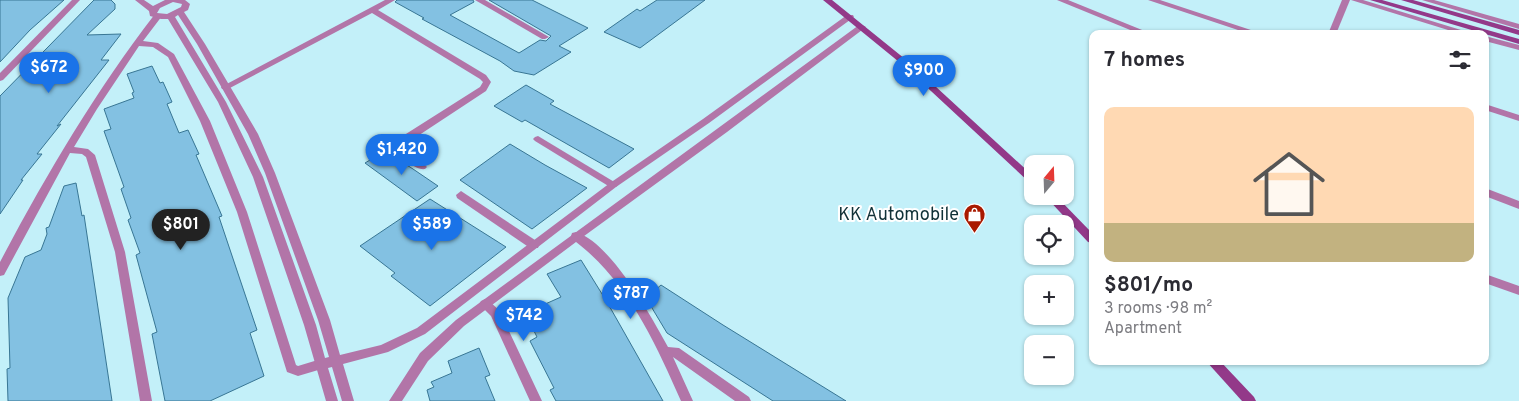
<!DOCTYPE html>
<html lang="en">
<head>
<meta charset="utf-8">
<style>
  body { margin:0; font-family:Overpass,sans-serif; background:#f2f2f3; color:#2b2b33; height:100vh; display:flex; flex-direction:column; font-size:19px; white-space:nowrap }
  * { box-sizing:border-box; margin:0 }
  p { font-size:16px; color:#7c7c81 }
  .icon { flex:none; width:28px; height:28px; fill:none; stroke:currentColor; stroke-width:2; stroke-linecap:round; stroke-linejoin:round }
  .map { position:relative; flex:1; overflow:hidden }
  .sheet { position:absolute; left:1089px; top:30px; width:400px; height:335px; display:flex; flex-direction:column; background:#fff; border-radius:10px; box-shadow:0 1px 4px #0004 }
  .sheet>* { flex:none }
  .needle { width:32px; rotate:19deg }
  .tools { position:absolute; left:1024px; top:155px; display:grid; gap:10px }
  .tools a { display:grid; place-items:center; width:50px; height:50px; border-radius:10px; background:#fff; box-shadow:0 1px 4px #0004; font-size:25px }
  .price { position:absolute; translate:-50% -42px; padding:0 11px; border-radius:18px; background:#1a73e8; color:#fff; font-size:16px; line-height:32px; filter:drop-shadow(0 1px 2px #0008) }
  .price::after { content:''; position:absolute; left:50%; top:30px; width:15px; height:11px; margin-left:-8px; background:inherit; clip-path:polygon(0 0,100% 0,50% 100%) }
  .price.selected { background:#222; color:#fff }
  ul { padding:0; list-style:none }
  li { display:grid; align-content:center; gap:10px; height:265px; padding:0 15px }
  li span { display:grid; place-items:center; height:155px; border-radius:10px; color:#555 }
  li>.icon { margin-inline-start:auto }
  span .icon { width:90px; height:90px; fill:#fffc; stroke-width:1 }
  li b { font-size:21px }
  h2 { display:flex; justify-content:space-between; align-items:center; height:60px; padding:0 15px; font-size:21px }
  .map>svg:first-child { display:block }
</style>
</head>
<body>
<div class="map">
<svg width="1519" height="401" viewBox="0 0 1519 401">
  <rect width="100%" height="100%" fill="#c3f0f9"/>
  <g fill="#83c1e2" stroke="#387694">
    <polygon points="0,0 64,0 30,30 0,62"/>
    <polygon points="94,0 111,0 115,4 115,9 87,35 121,34 101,60 109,60 57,126 61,124 37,154 42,154 21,180 23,180 0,214 0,96"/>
    <polygon points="397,0 473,0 474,2 450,15 519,53 540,40 546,41 551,36 489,0 532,0 588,28 559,46 571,52 534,75 514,71 500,61 422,19 424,18 395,2"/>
    <polygon points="657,0 705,0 640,48 604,32 637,9 640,11"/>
    <polygon points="152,66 160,83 163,82 172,102 167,104 179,133 188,130 199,154 196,155 222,216 219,217 257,330 250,333 264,376 210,401 165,401 152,334 157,332 136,255 140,253 128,220 131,218 121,189 124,187 104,131 111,129 104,109 134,98 132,93 134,92 127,74"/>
    <polygon points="526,85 554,101 550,104 634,149 609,168 525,120 522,122 494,106"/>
    <polygon points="510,144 545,165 587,188 532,229 460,180"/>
    <polygon points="385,151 413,169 438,186 417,201 365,163"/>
    <polygon points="76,183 82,216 84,215 112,401 8,401 7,369 10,368 8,298 25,257 41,250 47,234 46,228 49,227 64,186"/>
    <polygon points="430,199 506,247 430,306 391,276 395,273 360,246"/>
    <polygon points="581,260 607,302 663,401 556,401 550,390 554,388 530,341 537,337 525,313 561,297 547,274"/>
    <polygon points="661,285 723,325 846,401 773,401 667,333 646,298"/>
    <polygon points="479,348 490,375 485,377 495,401 430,401 427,390 434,387 431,382 452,373 448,361"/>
  </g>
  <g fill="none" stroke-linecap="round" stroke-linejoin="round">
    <g fill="#b275a8" fill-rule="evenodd">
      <polygon points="72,0 80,0 3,80 0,81 0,73"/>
      <path d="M 385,0 L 395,0 L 378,10 L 486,75 L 491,82 L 486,91 L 401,147 L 425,165 L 427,167 L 425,169 C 416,171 395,154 391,146 L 398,139 L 480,87 L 483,82 L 480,79 L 372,13 L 228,89 L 222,89 L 221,87 Z"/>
      <polygon points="475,0 485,0 549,37 545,39 542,39"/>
      <polygon points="1057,0 1068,0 1152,34 1140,34"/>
      <polygon points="1148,0 1160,0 1263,34 1250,34"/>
      <polygon points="1342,0 1350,0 1336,34 1328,34"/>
      <polygon points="1351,0 1363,0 1474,34 1461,34"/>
      <polygon points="1422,0 1434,0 1519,24 1519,29"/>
      <path d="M 155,14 L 158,14 L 162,16 L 143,41 L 158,43 L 174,54 L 210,121 L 247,212 L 296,365 L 298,366 L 321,359 L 325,360 L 327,364 L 325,368 L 298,376 L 287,372 L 237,212 L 200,121 L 168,57 L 153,47 L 139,46 L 97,109 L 74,147 L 88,149 L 95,155 L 125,252 L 152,401 L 140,401 L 115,252 L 86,157 L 82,154 L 70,153 L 4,275 L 0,276 L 0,262 C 46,175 95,92 155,14 Z"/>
      <polygon points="1485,36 1519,45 1519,50 1485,41"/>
      <polygon points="1485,104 1519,115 1519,121 1485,110"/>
      <polygon points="538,136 616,183 618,185 616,187 610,187 535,141 533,139 535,137"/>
      <polygon points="1485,188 1519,201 1519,209 1485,196"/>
      <polygon points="461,191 538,242 539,245 538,248 530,248 457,198 456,195"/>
      <path d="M 576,232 C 611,243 651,316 668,347 L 679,348 L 749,397 L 751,401 L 735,401 L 673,357 L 693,401 L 681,401 C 655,342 626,278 572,239 L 571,236 L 572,233 Z"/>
      <polygon points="1485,274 1519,286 1519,295 1485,283"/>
      <polygon points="485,299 489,301 499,310 542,401 530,401 491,316 479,304 481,301"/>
    </g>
    <g fill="#b275a8" fill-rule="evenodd">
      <path d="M 135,0 L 144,0 L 153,6 L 165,0 L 185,0 L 190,4 L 188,10 L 184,12 L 205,44 L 258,134 L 275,173 L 330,320 L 340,355 L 381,345 L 417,328 L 610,183 L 703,119 L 847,15 L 853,15 L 854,17 L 709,123 L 616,187 L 425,334 L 388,352 L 343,364 L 354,401 L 342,401 L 332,367 L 328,368 L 338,401 L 326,401 L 304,325 L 253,177 L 218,102 L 168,19 L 161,19 L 150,16 L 149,11 ZM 173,2 L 182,4 L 181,7 L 167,14 L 157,13 L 160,8 ZM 178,15 L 197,44 L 248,134 L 265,173 L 318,320 L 329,357 L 325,358 L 316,325 L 263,177 L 226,102 L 175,17 Z"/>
      <polygon points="859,25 862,25 866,27 727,132 580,239 464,326 428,361 402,401 389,401 420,353 456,320"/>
    </g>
    <g fill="#933989" fill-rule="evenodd">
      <polygon points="823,0 832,0 910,63 1032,175 1032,183 1029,182 904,66"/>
      <polygon points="1370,0 1382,0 1519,39 1519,44"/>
      <polygon points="1401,0 1413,0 1519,30 1519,35"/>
      <polygon points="1045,196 1056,196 1092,233 1092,243 1088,242"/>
      <polygon points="1206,361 1220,361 1254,397 1256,401 1242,401"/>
    </g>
  </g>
  <defs>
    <symbol id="shop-pin" viewBox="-11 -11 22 30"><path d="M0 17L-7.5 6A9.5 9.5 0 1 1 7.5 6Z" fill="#a91a00" stroke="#fff"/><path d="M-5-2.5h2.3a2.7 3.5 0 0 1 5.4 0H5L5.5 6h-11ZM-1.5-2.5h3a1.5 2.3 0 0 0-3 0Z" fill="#fff"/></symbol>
  </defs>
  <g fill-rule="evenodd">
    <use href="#shop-pin" x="962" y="202" width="25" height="34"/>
  </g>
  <g text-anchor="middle" stroke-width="4" stroke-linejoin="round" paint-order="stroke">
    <g font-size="18" fill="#103137" stroke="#fff" text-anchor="end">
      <text x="959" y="220">KK Automobile</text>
    </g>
  </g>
</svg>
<div class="tools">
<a><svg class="needle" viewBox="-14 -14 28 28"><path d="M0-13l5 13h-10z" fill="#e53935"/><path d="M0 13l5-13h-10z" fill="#7c7c81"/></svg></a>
<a><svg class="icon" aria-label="locate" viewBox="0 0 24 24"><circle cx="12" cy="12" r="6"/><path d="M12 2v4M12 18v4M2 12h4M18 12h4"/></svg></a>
<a>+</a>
<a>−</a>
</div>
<b class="price" style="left:49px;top:94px">$672</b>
<b class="price" style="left:924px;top:97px">$900</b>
<b class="price" style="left:402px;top:176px">$1,420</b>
<b class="price selected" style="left:181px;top:251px">$801</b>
<b class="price" style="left:432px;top:251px">$589</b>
<b class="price" style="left:631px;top:320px">$787</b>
<b class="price" style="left:524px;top:342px">$742</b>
<section class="sheet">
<h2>7 homes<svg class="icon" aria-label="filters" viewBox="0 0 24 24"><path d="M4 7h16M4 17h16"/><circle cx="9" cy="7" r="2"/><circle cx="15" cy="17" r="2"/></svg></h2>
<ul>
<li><span style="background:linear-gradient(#ffd9b3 75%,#c2b280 0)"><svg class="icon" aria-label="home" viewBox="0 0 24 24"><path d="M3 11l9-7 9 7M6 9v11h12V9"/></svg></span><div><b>$801/mo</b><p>3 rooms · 98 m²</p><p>Apartment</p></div></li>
</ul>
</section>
</div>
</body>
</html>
